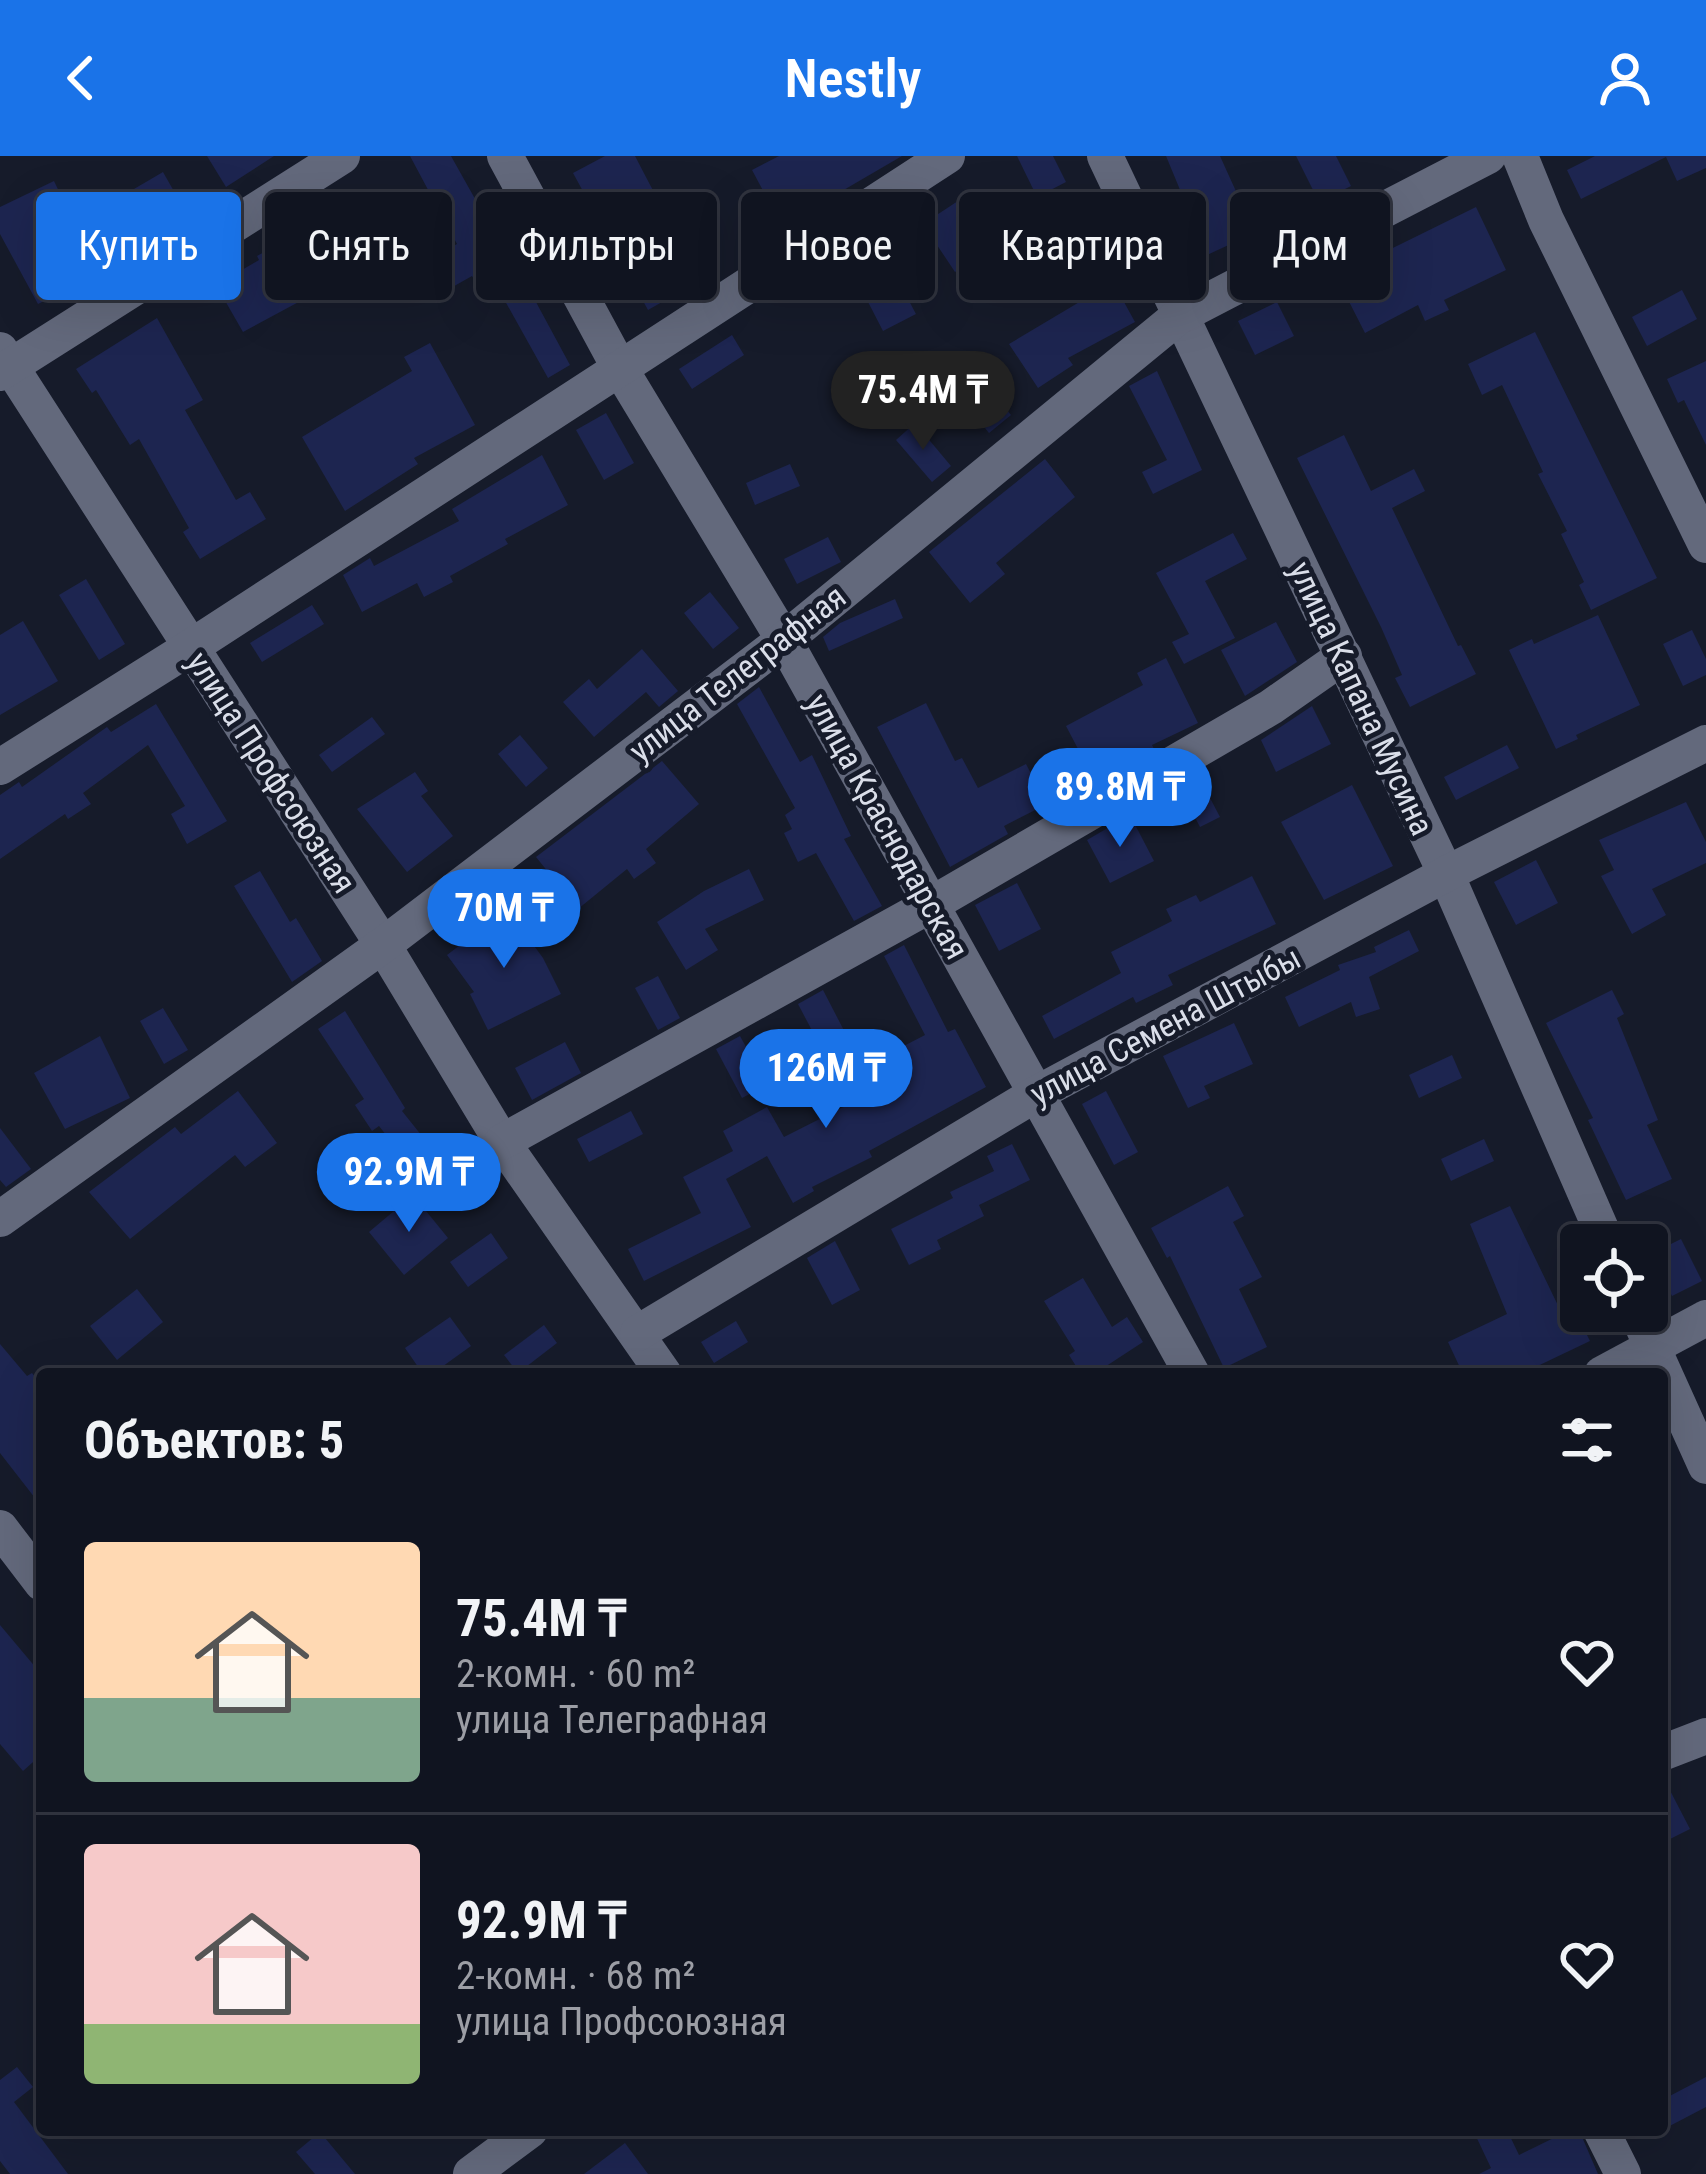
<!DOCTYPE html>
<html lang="ru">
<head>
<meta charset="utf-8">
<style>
  body { margin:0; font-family:"Roboto Condensed",sans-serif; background:#191d29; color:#f1f3f6; height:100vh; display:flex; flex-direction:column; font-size:45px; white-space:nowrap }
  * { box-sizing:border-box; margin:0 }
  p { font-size:39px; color:#9c9ea5 }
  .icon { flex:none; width:66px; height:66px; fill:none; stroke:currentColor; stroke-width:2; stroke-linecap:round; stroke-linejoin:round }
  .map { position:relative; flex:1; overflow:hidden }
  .side { position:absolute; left:36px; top:1212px; width:1632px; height:768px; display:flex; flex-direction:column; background:#101420; border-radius:12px; box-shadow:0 12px 48px #0002,0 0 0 3px #30333e }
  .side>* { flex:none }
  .banner { position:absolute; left:36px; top:36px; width:1635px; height:108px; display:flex; gap:24px }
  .controls { position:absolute; left:1560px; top:1068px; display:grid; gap:24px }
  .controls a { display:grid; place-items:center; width:108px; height:108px; border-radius:12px; background:#101420; box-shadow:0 12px 48px #0002,0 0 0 3px #30333e; font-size:60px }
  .price { position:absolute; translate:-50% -102px; padding:0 27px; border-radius:42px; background:#1a73e8; color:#fff; font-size:39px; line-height:78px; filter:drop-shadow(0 3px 6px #0008) }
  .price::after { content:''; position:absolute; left:50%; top:72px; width:36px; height:27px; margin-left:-18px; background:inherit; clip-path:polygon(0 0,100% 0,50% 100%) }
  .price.active { background:#222; color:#fff }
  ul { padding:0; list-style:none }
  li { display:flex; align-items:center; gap:36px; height:300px; padding:0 48px }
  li+li { border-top:3px solid #30333e }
  li span { display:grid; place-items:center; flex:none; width:336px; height:240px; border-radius:12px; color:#555 }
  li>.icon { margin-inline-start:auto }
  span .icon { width:144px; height:144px; fill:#fffc; stroke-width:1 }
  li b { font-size:51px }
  h2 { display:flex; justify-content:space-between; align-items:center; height:144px; padding:0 48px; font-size:51px }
  .pill { padding:0 42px; border-radius:12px; background:#101420; box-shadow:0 12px 48px #0002,0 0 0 3px #30333e; font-size:42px; line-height:108px }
  .pill.active { background:#1a73e8; color:#fff }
  header { display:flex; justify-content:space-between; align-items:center; height:156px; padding:0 48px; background:#1a73e8; color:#fff; font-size:54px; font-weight:600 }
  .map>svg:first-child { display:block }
</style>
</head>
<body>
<header><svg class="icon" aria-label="back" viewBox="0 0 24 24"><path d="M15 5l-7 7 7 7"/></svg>Nestly<svg class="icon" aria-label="person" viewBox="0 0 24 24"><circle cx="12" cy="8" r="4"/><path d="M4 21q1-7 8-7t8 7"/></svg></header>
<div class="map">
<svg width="1706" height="2018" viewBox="0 0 1706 2018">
  <rect width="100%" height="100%" fill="#161b2a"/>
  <g fill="#1d2550">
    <polygon points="207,0 274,0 226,31"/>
    <polygon points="410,0 451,0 516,116 534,105 546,126 530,135 570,209 548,222 500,136 486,143 472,120 449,133 431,102 457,88"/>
    <polygon points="605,0 635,0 659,46 668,41 698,97 706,92 718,114 648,154 573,17"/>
    <polygon points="779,0 902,0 782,70 752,14"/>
    <polygon points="1017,0 1053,0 1066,26 1037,41"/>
    <polygon points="1166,0 1220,0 1239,42 1244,39 1261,74 1207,99"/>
    <polygon points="1296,0 1336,0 1351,30 1319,46"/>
    <polygon points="1595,0 1706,0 1706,12 1677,25 1666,1 1581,43 1567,14"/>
    <polygon points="163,16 188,60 160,76 134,33"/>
    <polygon points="54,25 66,50 45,60 80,127 38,148 0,78 0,51"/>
    <polygon points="961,43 993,90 955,116 923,68"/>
    <polygon points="1476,51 1506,114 1444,144 1449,154 1425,165 1418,149 1365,177 1336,120"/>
    <polygon points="336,56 367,115 337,132 334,127 243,176 216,129 259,104 257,100"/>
    <polygon points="881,92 916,158 883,175 849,109"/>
    <polygon points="1113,126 1135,166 1068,202 1073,209 1038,232 1009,188"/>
    <polygon points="1682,134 1697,163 1647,190 1632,161"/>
    <polygon points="1277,146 1294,180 1255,199 1238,165"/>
    <polygon points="157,162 203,244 185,254 236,344 250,336 266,363 200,403 183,376 189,372 139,283 130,289 96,234 92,237 76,213"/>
    <polygon points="1535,176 1657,422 1591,454 1579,429 1584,426 1561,378 1567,375 1538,318 1543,316 1502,229 1482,239 1468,208"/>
    <polygon points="732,179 744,199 692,233 679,213"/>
    <polygon points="430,187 475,269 414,302 418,308 345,355 302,281 412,215 404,201"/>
    <polygon points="1706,205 1706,289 1684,244 1678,247 1667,223"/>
    <polygon points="975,214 1011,259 989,277 952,231"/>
    <polygon points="1157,215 1202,314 1153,338 1142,316 1167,304 1129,230"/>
    <polygon points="606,257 634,307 604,324 576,274"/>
    <polygon points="915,267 951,310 932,326 896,284"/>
    <polygon points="1344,279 1371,335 1414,313 1425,335 1392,352 1458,490 1461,489 1476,518 1410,551 1395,522 1402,519 1381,471 1297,302"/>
    <polygon points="542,299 568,349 505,383 508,388 450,420 453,426 424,441 417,427 362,456 343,419 370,402 374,410 459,365 452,353"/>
    <polygon points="1045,303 1075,341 996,407 1005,418 970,447 929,396"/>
    <polygon points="790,308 800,330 755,349 746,327"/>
    <polygon points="1233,377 1247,403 1205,425 1235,482 1184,508 1172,486 1189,478 1156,417"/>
    <polygon points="828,381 841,406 797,428 784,403"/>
    <polygon points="86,423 125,488 99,504 59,439"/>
    <polygon points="710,436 739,472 713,493 684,457"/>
    <polygon points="895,443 903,462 829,495 823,481 840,467"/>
    <polygon points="312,449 324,468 262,506 250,487"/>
    <polygon points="1598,459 1640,549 1576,579 1578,583 1556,593 1509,494 1532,483 1534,488"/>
    <polygon points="23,465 58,525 0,559 0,479"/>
    <polygon points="1276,466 1297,506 1245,540 1221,494"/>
    <polygon points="1692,474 1706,503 1706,519 1683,530 1663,488"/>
    <polygon points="642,493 678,535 659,551 646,536 594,581 563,546 589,523 597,533"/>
    <polygon points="1166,502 1198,567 1152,589 1154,593 1096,627 1066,570 1143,529 1137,517"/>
    <polygon points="759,531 800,606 812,599 851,680 844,683 882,750 854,765 816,697 798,706 784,677 792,673 785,659 795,652 737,548"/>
    <polygon points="926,547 955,605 962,602 978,632 1026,608 1047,648 1004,670 1008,678 950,711 877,571"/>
    <polygon points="156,548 227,665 187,688 171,658 185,650 148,589 83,637 91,648 68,663 65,658 0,703 0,639 19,626 22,631 107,571 111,576"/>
    <polygon points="1312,550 1331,588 1276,616 1261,584"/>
    <polygon points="372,561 385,578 332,616 319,599"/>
    <polygon points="520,579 548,612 526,631 498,598"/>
    <polygon points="1507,589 1519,612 1456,644 1444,621"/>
    <polygon points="662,605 699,648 646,693 656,707 634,723 627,713 578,753 536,701"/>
    <polygon points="415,616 428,635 421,640 453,680 407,716 357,653"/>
    <polygon points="1199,621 1220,661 1200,671 1179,631"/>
    <polygon points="1352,629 1393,710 1324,744 1281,666"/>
    <polygon points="1686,646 1706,686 1706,707 1652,733 1666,759 1632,778 1601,720 1614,714 1599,684"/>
    <polygon points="1130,659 1154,705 1110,727 1087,684"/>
    <polygon points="1536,704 1558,747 1516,769 1494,726"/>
    <polygon points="749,713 764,744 705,773 718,794 686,814 657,766 704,735"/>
    <polygon points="260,715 290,766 296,762 322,805 292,826 234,730"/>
    <polygon points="1252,720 1276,768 1168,819 1173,829 1136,847 1133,841 1054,883 1042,860 1121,817 1111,796 1172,765 1166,753 1196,739 1200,746"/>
    <polygon points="1017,727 1041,773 999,795 975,749"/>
    <polygon points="507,753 543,802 561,838 488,874 470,838 474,836 447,799"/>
    <polygon points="1409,774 1419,795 1369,821 1380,853 1356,861 1351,846 1299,871 1285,841 1340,814 1338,809 1376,796 1374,791"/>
    <polygon points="904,789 948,876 955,873 986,931 869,995 872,1001 812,1031 814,1035 793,1047 767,1000 726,1023 751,1071 644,1125 628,1093 701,1057 683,1021 733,995 723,975 767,951 784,981 877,934 865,910 925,879 884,800"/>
    <polygon points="658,820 680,862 658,874 635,832"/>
    <polygon points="823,834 852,890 827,903 798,848"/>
    <polygon points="1612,834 1624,858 1617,862 1658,964 1647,969 1672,1023 1626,1044 1588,964 1593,962 1546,867"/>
    <polygon points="163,852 188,894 164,908 140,865"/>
    <polygon points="345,855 405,952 402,955 442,1005 420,1022 379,970 372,975 355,949 364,943 318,873"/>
    <polygon points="1234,867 1253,908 1204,930 1210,942 1188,952 1163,900"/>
    <polygon points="100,880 130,942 65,973 34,917"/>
    <polygon points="740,880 767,929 742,942 716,893"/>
    <polygon points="565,886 581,917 532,944 515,912"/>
    <polygon points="1452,899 1462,922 1419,942 1409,919"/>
    <polygon points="238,935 277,987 245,1011 235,999 130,1083 89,1036 175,971 181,978"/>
    <polygon points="1106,935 1138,996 1114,1009 1082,948"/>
    <polygon points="631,955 643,978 589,1006 577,983"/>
    <polygon points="0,972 31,1013 6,1031 0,1024"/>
    <polygon points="1484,983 1494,1005 1451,1025 1441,1003"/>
    <polygon points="1012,988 1030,1024 979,1049 984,1060 937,1084 941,1093 909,1109 891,1073 953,1042 950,1036 994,1015 987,1000"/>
    <polygon points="1228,1030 1244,1060 1233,1066 1262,1121 1239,1133 1267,1191 1224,1212 1170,1100 1167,1102 1151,1072"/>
    <polygon points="413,1039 448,1082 404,1119 369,1076"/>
    <polygon points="1510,1050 1565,1164 1577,1159 1590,1185 1521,1218 1463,1218 1448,1186 1507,1158 1470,1068"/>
    <polygon points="491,1077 508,1102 468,1131 450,1106"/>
    <polygon points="1681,1083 1702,1125 1672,1140 1651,1098"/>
    <polygon points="835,1085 860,1134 832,1149 807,1102"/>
    <polygon points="1083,1122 1112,1171 1127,1161 1143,1186 1094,1218 1081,1218 1069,1199 1075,1195 1044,1145"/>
    <polygon points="137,1133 163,1166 117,1204 90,1170"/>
    <polygon points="450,1161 471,1190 432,1218 423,1218 405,1192"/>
    <polygon points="736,1165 748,1186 714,1207 701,1186"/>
    <polygon points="544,1169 557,1187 518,1217 504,1199"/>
    <polygon points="0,1188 27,1220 32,1217 42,1229 42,1351 0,1297"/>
    <polygon points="0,1469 42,1519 42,1598 23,1615 0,1588"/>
    <polygon points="1662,1619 1690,1673 1662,1687"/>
    <polygon points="17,1911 33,1931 14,1946 68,2018 10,2018 0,2005 0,1924"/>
    <polygon points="1706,1921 1706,1951 1662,1974 1662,1944"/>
    <polygon points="1473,1974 1507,1974 1519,1999 1570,1974 1579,1974 1598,2018 1479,2018 1491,2012"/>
    <polygon points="320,1976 355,2018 315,2018 296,1996"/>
    <polygon points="625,1987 648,2018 584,2018"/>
  </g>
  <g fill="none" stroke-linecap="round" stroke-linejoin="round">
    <g stroke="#63697c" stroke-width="36">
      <polyline points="505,0 619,211 784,484 1192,1218"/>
      <polyline points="1105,0 1446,718 1608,1089"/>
      <polyline points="1520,0 1546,64 1706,389"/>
      <polyline points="0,194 383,789 502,986 664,1218"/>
      <polyline points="0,217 342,0"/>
      <polyline points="0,611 191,491 947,0"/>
      <polyline points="502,986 932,748 1271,551 1344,500"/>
      <polyline points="0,1063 383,789 784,484 1179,160 1488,0"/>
      <polyline points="1636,1155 1706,1310"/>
      <polyline points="638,1177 1036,938 1446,718 1706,587"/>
      <polyline points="1602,1218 1706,1162"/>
      <polyline points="0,1372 42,1427"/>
      <polyline points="1662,1597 1706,1580"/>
      <polyline points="1601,1974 1623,2018"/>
      <polyline points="471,2018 530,1974"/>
    </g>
  </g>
  <g text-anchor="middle" stroke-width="10" stroke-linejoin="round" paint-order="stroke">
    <g font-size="33" fill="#dadee9" stroke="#161b2a">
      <text transform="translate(737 517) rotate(-38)" y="12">улица Телеграфная</text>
      <text transform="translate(1362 542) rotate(65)" y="12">улица Капана Мусина</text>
      <text transform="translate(272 616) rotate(57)" y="12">улица Профсоюзная</text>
      <text transform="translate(888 670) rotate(61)" y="12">улица Краснодарская</text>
      <text transform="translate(1165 869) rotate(-28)" y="12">улица Семена Штыбы</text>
    </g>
  </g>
</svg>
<div class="controls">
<a><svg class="icon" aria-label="locate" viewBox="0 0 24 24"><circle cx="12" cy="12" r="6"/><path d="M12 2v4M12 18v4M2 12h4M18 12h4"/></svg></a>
</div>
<b class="price active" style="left:923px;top:297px">75.4M ₸</b>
<b class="price" style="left:1120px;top:694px">89.8M ₸</b>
<b class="price" style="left:504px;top:815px">70M ₸</b>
<b class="price" style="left:826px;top:975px">126M ₸</b>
<b class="price" style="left:409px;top:1079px">92.9M ₸</b>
<div class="banner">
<a class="pill active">Купить</a>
<a class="pill">Снять</a>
<a class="pill">Фильтры</a>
<a class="pill">Новое</a>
<a class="pill">Квартира</a>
<a class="pill">Дом</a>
</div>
<section class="side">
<h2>Объектов: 5<svg class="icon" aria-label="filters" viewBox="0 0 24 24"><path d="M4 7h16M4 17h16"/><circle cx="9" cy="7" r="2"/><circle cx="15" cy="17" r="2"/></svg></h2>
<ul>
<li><span style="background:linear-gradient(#ffd9b3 65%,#7fa58c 0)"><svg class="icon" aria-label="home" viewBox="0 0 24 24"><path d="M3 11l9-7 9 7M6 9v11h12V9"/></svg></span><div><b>75.4M ₸</b><p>2-комн. · 60 m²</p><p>улица Телеграфная</p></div><svg class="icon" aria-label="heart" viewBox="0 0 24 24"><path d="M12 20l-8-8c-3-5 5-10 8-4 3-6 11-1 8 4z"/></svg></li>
<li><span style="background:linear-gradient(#f6c9c9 75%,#8fb573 0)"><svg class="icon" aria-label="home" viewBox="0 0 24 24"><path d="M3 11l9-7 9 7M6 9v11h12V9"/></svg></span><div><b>92.9M ₸</b><p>2-комн. · 68 m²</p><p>улица Профсоюзная</p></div><svg class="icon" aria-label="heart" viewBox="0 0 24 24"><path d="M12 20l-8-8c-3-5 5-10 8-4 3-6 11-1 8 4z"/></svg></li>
</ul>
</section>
</div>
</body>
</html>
